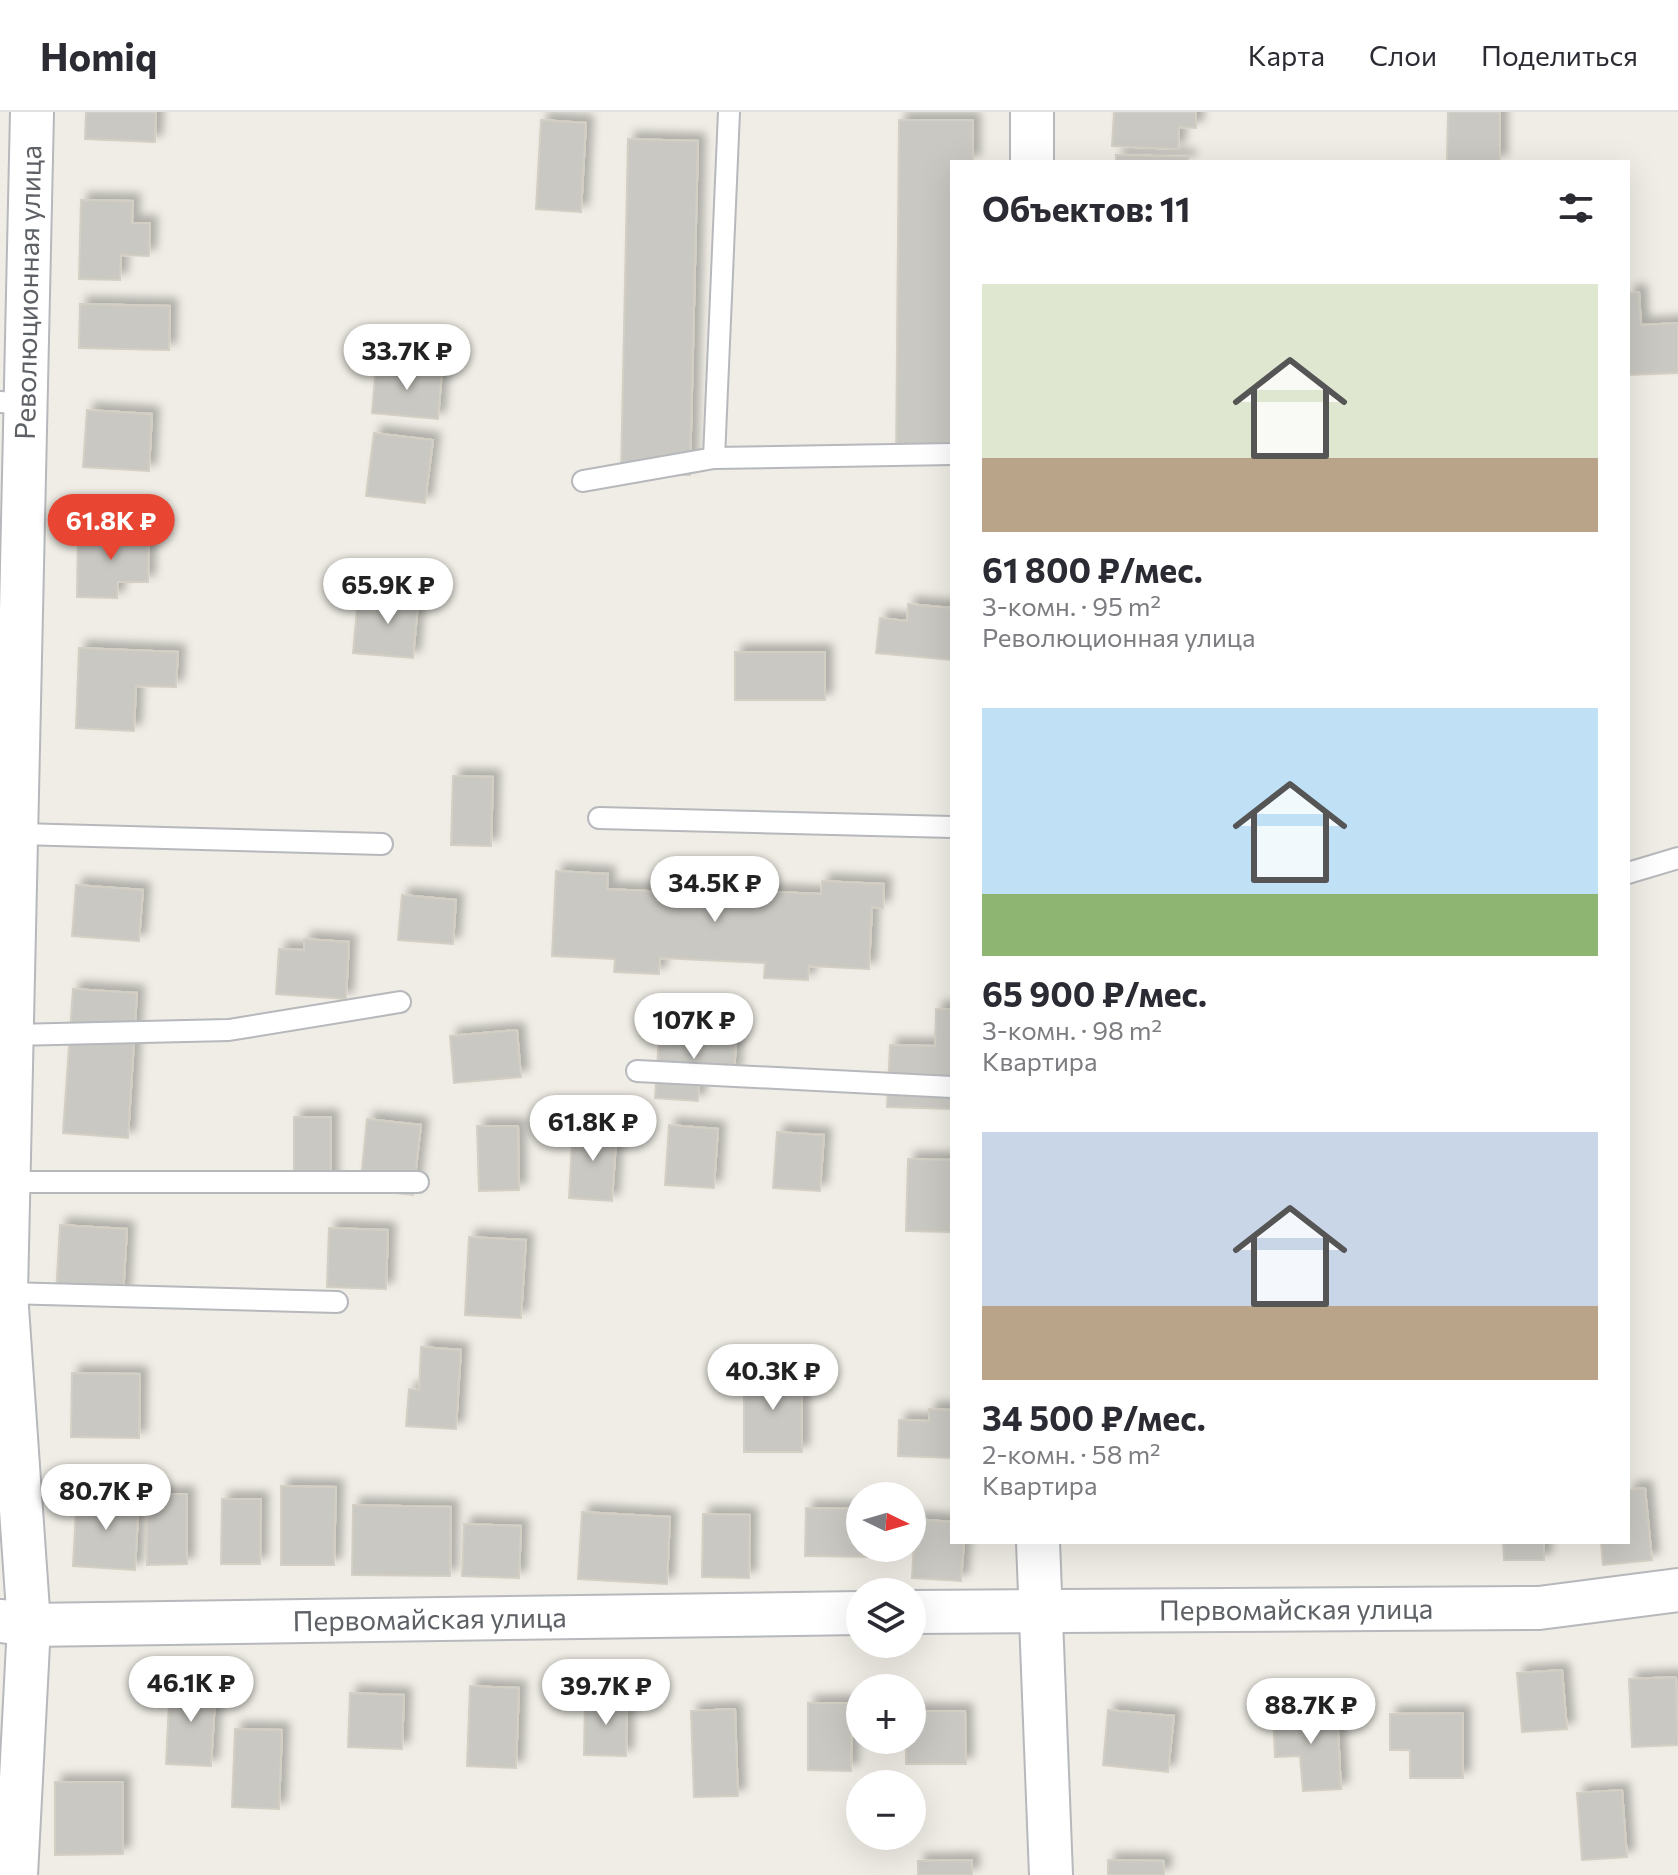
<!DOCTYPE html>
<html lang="ru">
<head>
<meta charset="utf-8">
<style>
  body { margin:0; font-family:Commissioner,sans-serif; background:#f7f7f7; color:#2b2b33; height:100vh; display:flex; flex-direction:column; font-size:30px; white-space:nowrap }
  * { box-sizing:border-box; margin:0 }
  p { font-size:26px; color:#7c7c81 }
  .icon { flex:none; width:44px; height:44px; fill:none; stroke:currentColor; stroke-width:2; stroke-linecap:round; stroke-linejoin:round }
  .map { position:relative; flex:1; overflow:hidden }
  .sheet { position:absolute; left:950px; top:48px; width:680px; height:1384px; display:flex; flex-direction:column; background:#fff; border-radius:0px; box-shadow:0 8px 32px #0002 }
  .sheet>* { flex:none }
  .needle { width:52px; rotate:95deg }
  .tools { position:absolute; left:846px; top:1370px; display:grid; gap:16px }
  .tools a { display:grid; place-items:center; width:80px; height:80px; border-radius:50%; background:#fff; box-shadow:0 8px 32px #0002; font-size:40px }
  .price { position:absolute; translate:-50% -68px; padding:0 18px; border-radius:28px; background:#fff; color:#222; font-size:26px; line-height:52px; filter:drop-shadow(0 2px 4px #0008) }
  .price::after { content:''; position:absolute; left:50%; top:48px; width:24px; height:18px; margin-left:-12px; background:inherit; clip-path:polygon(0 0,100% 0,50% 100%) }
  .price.active { background:#e84532; color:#fff }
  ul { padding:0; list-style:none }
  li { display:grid; align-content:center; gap:16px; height:424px; padding:0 32px }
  li span { display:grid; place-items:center; height:248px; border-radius:0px; color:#555 }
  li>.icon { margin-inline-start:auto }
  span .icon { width:144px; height:144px; fill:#fffc; stroke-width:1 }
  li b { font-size:34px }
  h2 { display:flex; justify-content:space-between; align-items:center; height:96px; padding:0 32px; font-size:34px }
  header { display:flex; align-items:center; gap:48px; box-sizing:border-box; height:112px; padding:0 40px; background:#fff; border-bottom:2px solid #e1e1e2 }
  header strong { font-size:38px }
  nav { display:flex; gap:44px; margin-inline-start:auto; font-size:28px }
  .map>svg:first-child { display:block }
</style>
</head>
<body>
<header>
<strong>Homiq</strong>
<nav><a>Карта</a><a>Слои</a><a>Поделиться</a></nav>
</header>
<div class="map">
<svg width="1678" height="1763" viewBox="0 0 1678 1763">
  <defs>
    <filter id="shadow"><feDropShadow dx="7" dy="-7" stdDeviation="4" flood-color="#0004"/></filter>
  </defs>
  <rect width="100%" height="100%" fill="#efede5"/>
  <g fill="#cac8c2" stroke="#d4cfc4" stroke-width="2" filter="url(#shadow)">
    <polygon points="86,0 156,0 155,30 85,27"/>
    <polygon points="1114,0 1196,0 1196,16 1179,15 1178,37 1112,34"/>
    <polygon points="1448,0 1500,0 1500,50 1447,50"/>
    <polygon points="541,8 586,11 581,100 536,97"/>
    <polygon points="899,8 973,8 973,50 952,50 952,353 896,353"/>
    <polygon points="628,27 698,29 690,363 621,362"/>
    <polygon points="1116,43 1188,45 1188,50 1116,50"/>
    <polygon points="81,88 133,89 132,111 150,111 149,144 121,143 120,168 79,167"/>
    <polygon points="1639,180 1641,213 1678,211 1678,261 1628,263 1628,181"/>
    <polygon points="80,192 170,194 169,238 79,236"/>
    <polygon points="376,253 442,259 438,307 372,301"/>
    <polygon points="87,298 152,302 149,359 83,355"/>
    <polygon points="374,321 433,328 425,391 366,384"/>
    <polygon points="78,419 149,420 148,470 118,470 117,486 77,485"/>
    <polygon points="376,478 419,482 413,546 353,541 357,497 374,499"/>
    <polygon points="908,492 952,496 952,548 876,541 880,506 907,509"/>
    <polygon points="79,536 178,540 176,575 136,574 134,619 76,616"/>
    <rect x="735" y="540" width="90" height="48"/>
    <polygon points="453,664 493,665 491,734 451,733"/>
    <polygon points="556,759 608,762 607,777 668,780 668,764 756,768 755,779 821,782 822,769 884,772 883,796 872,795 869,857 809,854 808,868 764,866 765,851 660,846 659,862 614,860 615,847 552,844"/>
    <polygon points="76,773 143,778 139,829 72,824"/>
    <polygon points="402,783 456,788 453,832 398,828"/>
    <polygon points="304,827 349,830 346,887 276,882 279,837 304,838"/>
    <polygon points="73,877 137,881 128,1026 63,1021"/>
    <polygon points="936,897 952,897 952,997 887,995 890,933 935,934"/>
    <polygon points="696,912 737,915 734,963 700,960 698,989 655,986 659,926 695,929"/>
    <polygon points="517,918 521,965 454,971 450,924"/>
    <polygon points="294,1005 331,1005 331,1080 294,1079"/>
    <polygon points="367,1007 421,1013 413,1083 360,1077"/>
    <polygon points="573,1013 617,1016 612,1089 569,1086"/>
    <polygon points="669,1013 718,1017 714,1076 665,1073"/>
    <polygon points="477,1014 518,1014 519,1078 479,1079"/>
    <polygon points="777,1020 824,1023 820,1079 773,1076"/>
    <polygon points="908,1047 952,1048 952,1120 906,1119"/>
    <polygon points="60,1113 127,1117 123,1185 56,1181"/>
    <polygon points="329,1116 388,1118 386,1177 327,1175"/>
    <polygon points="469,1125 526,1128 521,1206 465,1203"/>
    <polygon points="421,1235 461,1238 456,1317 406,1314 409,1277 419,1278"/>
    <rect x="744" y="1260" width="58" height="80"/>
    <polygon points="72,1261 140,1262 139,1326 71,1325"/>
    <polygon points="929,1297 952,1298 952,1346 898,1344 899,1308 929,1309"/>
    <polygon points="281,1374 336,1375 334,1453 281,1453"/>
    <polygon points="1645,1376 1652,1448 1603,1453 1601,1430 1628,1430 1628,1378"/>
    <polygon points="77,1381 139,1385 135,1458 73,1454"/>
    <polygon points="147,1382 187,1382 187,1452 147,1453"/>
    <polygon points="222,1387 261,1387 260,1452 221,1452"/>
    <polygon points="353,1393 451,1395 450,1464 352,1463"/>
    <polygon points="806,1396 860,1397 860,1436 879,1436 878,1445 805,1444"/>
    <polygon points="582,1400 670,1405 667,1472 578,1467"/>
    <polygon points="703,1402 750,1403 749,1466 702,1465"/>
    <polygon points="915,1407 952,1410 952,1430 964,1430 961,1469 912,1466"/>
    <polygon points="464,1412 521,1414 519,1466 462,1464"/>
    <polygon points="1503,1430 1544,1430 1544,1448 1504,1448"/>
    <polygon points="1562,1558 1567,1617 1522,1620 1517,1561"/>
    <polygon points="1676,1565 1678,1633 1632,1635 1629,1567"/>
    <polygon points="170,1571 216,1573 211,1654 166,1652"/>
    <polygon points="470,1574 519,1576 516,1656 467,1654"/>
    <polygon points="350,1581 404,1583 402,1637 348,1635"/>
    <polygon points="585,1586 627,1587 626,1644 584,1643"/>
    <polygon points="808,1591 852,1591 851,1659 808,1658"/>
    <polygon points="735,1597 738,1684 694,1685 691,1599"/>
    <polygon points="1108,1598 1174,1604 1168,1660 1103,1653"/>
    <polygon points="1337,1598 1341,1677 1303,1679 1300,1644 1275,1645 1273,1601"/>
    <polygon points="912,1599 965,1599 966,1652 906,1652 906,1628 912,1628"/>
    <polygon points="1463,1601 1463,1666 1410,1666 1410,1638 1390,1638 1390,1602"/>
    <polygon points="235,1617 282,1618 279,1697 232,1695"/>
    <polygon points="55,1670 123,1670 123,1742 55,1743"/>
    <polygon points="1622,1678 1627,1745 1582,1748 1577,1681"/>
    <polygon points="972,1748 972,1763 918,1763 918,1749"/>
    <polygon points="1108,1748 1164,1749 1164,1763 1108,1763"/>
  </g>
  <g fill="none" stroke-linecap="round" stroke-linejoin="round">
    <defs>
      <g id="service">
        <polyline points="0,290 28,292"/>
        <polyline points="714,346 729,0"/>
        <polyline points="583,369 714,346 952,342"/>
        <polyline points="599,706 952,715"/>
        <polyline points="19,722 382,732"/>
        <polyline points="1628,761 1678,746"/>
        <polyline points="13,923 229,918 400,890"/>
        <polyline points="637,959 952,975"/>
        <polyline points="11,1070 418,1070"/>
        <polyline points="6,1181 337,1190"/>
      </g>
      <g id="minor">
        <polyline points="1032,50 1032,0"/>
        <polyline points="1038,1430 1051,1763"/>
        <path id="s1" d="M 912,1500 L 1539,1496 L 1678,1478"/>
        <path id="s2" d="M 2,1509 L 29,1513 L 860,1501"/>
        <path id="s3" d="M 16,1763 L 29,1513 L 6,1181 L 32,0"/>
      </g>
    </defs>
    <use href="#service" stroke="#b6b8bc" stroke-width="24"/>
    <use href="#minor" stroke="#b6b8bc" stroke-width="46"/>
    <use href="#service" stroke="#fff" stroke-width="20"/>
    <use href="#minor" stroke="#fff" stroke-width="42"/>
  </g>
  <g text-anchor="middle" stroke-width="7" stroke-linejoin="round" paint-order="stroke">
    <g font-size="28" fill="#5d6166" stroke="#fff">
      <text dy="10" stroke="none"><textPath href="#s3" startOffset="1584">Революционная улица</textPath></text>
      <text dy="10" stroke="none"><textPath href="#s1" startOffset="384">Первомайская улица</textPath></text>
      <text dy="10" stroke="none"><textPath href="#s2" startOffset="428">Первомайская улица</textPath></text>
    </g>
  </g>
</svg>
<div class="tools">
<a><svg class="needle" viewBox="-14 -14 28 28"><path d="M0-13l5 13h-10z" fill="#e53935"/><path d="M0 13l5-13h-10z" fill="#7c7c81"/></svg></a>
<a><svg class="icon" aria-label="layers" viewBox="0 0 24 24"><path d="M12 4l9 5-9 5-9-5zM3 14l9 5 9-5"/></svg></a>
<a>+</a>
<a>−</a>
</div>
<b class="price" style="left:407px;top:280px">33.7K ₽</b>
<b class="price active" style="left:111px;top:450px">61.8K ₽</b>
<b class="price" style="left:388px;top:514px">65.9K ₽</b>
<b class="price" style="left:715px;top:812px">34.5K ₽</b>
<b class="price" style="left:694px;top:949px">107K ₽</b>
<b class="price" style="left:593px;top:1051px">61.8K ₽</b>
<b class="price" style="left:773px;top:1300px">40.3K ₽</b>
<b class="price" style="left:106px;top:1420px">80.7K ₽</b>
<b class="price" style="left:191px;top:1612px">46.1K ₽</b>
<b class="price" style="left:606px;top:1615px">39.7K ₽</b>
<b class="price" style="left:1311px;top:1634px">88.7K ₽</b>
<section class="sheet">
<h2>Объектов: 11<svg class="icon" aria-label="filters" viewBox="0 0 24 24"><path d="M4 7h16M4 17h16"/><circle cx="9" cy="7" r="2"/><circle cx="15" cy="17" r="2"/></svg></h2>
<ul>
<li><span style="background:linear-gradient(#dfe7d0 70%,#b9a48a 0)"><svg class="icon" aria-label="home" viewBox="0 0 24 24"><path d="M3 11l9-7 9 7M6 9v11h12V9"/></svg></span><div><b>61 800 ₽/мес.</b><p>3-комн. · 95 m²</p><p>Революционная улица</p></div></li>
<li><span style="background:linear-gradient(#bfe0f5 75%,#8fb573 0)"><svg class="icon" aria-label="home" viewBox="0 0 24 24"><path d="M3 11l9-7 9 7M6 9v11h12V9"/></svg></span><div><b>65 900 ₽/мес.</b><p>3-комн. · 98 m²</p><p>Квартира</p></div></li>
<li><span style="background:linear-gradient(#c9d6e8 70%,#b9a48a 0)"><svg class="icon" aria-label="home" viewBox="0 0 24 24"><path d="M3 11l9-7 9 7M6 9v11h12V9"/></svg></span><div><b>34 500 ₽/мес.</b><p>2-комн. · 58 m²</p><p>Квартира</p></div></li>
</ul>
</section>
</div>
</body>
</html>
